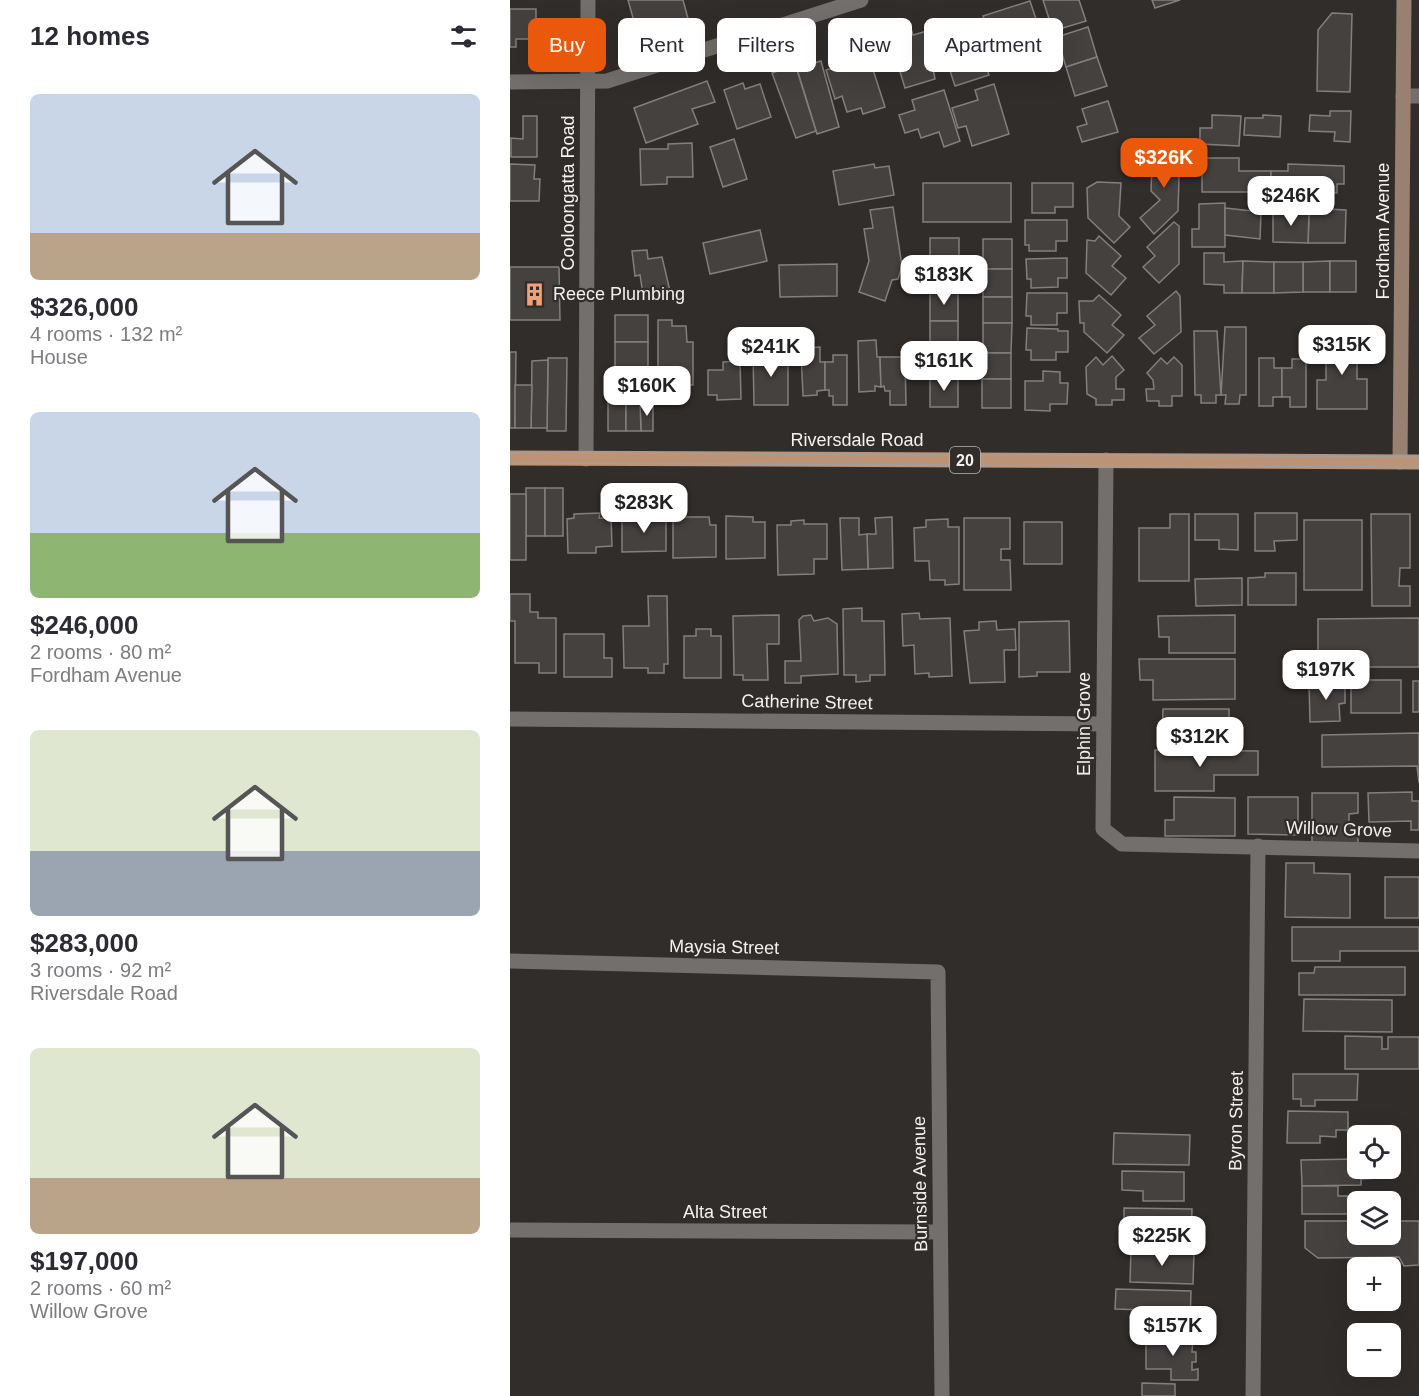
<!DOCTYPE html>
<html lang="en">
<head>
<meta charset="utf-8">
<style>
  body { margin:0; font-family:Helvetica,sans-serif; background:#f7f7f7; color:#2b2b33; height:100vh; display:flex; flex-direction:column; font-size:22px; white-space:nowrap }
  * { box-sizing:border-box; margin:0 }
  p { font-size:20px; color:#7c7c81 }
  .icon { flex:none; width:33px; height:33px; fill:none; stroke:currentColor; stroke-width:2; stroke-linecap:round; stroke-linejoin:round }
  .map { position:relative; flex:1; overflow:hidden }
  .sheet { display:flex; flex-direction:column; background:#fff; width:510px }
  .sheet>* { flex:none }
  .guide { position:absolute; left:18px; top:18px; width:570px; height:54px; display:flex; gap:12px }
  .controls { position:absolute; left:837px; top:1125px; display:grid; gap:12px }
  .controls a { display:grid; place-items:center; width:54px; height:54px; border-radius:9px; background:#fff; box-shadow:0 6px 24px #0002; font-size:30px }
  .price { position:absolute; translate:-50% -51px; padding:0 14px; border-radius:12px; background:#fff; color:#222; font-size:20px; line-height:39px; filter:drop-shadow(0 2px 3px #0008) }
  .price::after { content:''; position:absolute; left:50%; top:36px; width:18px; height:14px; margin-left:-9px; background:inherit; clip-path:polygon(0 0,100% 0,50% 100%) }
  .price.active { background:#ea580c; color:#fff }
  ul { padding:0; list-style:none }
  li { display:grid; align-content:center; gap:12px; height:318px; padding:0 30px }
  li span { display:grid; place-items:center; height:186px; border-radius:9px; color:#555 }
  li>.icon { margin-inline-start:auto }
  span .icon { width:108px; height:108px; fill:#fffc; stroke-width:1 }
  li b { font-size:26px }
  h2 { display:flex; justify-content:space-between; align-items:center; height:72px; padding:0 30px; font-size:26px }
  .tag { padding:0 21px; border-radius:9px; background:#fff; box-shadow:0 6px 24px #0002; font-size:21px; line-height:54px }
  .tag.active { background:#ea580c; color:#fff }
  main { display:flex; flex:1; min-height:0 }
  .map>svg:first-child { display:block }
</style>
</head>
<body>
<main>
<section class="sheet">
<h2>12 homes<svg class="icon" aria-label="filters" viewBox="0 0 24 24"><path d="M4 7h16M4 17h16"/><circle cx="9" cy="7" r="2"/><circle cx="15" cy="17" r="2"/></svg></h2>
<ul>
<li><span style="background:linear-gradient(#c9d6e8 75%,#b9a48a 0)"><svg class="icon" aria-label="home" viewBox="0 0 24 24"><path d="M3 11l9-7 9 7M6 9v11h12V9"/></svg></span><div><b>$326,000</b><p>4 rooms · 132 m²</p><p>House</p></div></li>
<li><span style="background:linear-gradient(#c9d6e8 65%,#8fb573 0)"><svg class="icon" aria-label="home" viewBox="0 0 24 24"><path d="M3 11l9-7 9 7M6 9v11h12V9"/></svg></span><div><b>$246,000</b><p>2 rooms · 80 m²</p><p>Fordham Avenue</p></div></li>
<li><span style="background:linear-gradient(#dfe7d0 65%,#9aa5b1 0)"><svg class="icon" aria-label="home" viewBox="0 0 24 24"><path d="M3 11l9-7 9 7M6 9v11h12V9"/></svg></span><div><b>$283,000</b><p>3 rooms · 92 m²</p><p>Riversdale Road</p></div></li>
<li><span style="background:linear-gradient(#dfe7d0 70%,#b9a48a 0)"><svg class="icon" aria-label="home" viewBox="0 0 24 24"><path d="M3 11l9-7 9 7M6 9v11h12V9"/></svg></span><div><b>$197,000</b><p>2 rooms · 60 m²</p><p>Willow Grove</p></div></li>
</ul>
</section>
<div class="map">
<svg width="909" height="1396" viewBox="0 0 909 1396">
  <rect width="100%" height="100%" fill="#312d2b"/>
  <g fill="#45413f" stroke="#837f7d" stroke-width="1.5">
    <polygon points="118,0 173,0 179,22 135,34 131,24 125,25"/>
    <polygon points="533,0 569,0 576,21 543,31"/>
    <polygon points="642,0 670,0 645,8"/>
    <polygon points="520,1 527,22 509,28 511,32 522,28 530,52 490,66 473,16"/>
    <polygon points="0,9 26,9 26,39 6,39 6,47 0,47"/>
    <polygon points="822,13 842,14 840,92 807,91 808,30"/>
    <polygon points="460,20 479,75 445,86 427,31"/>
    <polygon points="400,25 403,35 417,31 423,50 420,51 425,79 395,88 380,39 392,35 390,28"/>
    <polygon points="578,27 587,57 556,67 547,37"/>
    <polygon points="347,50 348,53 357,51 375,107 353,114 351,108 337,112 332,96 325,99 316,70 327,67 325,61 334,58 333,55"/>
    <polygon points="587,57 597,86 565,96 556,67"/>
    <polygon points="303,60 304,63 311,61 329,127 307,134 287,69"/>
    <polygon points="274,65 276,70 286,67 306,131 286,138 262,73 268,71 267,67"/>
    <polygon points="197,81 205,102 182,109 188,124 136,143 124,108"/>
    <polygon points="233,83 235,89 250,84 261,117 227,129 214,90"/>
    <polygon points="484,84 499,134 462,146 456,126 448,128 442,108 468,100 465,90"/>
    <polygon points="434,90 450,141 434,147 429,132 411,138 408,129 395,133 389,115 405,110 402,100"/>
    <polygon points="598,101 608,132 572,142 567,127 577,124 572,109"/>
    <polygon points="820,111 841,111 840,142 824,141 825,132 799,131 800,115 820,116"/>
    <polygon points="702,115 731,116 729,146 690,144 690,128 702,128"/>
    <polygon points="753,115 771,116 770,137 734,135 735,118 753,118"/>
    <polygon points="13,116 27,116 27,157 1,157 1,138 13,139"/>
    <polygon points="224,139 237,179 213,187 200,147"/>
    <polygon points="665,142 670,143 668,211 644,234 630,218 650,200 641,191 642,164"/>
    <polygon points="182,143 183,177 157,177 157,184 131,185 130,149 158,149 158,144"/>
    <polygon points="692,158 729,158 729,171 761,171 761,192 692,192"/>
    <polygon points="0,164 25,165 24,179 30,179 29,201 0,201"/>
    <polygon points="364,164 365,168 379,166 384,195 329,205 323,171"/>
    <polygon points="778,164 834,166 834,184 827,184 827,193 761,192 761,171 778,171"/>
    <polygon points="587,182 611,183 609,216 620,227 604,243 578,218 577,188"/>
    <rect x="413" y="183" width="88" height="39"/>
    <polygon points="522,183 563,183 563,207 545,207 545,213 522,213"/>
    <polygon points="715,203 715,247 682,247 682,229 689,229 689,204"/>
    <polygon points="383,207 392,266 388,279 382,280 375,301 349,292 359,261 354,229 363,228 360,210"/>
    <polygon points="715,208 751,212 750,239 715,235"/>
    <polygon points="817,209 836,210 835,243 798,243 799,213 817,213"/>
    <polygon points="763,210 799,213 798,243 763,242"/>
    <polygon points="515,220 557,220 557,241 546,241 546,251 519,251 519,245 515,245"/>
    <polygon points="664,222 669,226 669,264 649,283 633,267 645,256 637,247"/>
    <polygon points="250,230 257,261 200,274 193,243"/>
    <polygon points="589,236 611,256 602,266 616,278 601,295 576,273 577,240 585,241"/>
    <polygon points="420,238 449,238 449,268 420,267"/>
    <rect x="473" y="239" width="29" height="30"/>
    <polygon points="137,250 138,259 152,257 160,291 133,294 130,275 125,276 122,251"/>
    <polygon points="694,253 714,253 714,262 733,261 732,293 714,293 714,285 694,284"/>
    <polygon points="557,258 557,278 548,278 548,287 521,288 521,279 517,279 516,259"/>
    <polygon points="733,261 764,262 764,293 732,293"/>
    <polygon points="820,261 820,292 793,292 793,262"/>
    <rect x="820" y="261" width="26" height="31"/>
    <polygon points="764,262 793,262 793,292 764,293"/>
    <polygon points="327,264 327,296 270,297 269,265"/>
    <polygon points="0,267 49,267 50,320 0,320"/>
    <polygon points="420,267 449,268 448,292 420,292"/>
    <rect x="473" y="269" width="29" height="28"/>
    <polygon points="666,291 670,296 671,332 644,354 629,338 645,325 637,316"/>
    <rect x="420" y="292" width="28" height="29"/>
    <polygon points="517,293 557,293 557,313 547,313 547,325 521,325 521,316 516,316"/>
    <polygon points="589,295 611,315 602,325 614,335 597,353 574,332 574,323 570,323 569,301 583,301"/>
    <rect x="473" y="297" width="29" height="26"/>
    <rect x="105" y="315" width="33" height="27"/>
    <polygon points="148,320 162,320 162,326 176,326 177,342 183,342 183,385 160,385 160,377 148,377"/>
    <rect x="420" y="321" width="28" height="28"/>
    <polygon points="473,323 502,323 501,353 473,353"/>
    <polygon points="715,327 736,327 736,395 730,395 729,404 715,404 716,395 711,395"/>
    <polygon points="517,328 548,329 548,331 558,331 558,352 546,352 546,360 521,360 521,350 516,350"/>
    <polygon points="684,331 707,331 711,395 706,395 706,403 691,403 691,395 685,395"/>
    <polygon points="816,335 847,335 847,379 857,379 857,409 807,409 807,380 816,380"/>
    <polygon points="366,340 367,357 370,357 371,387 365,386 365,391 349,392 348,341"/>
    <polygon points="105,342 138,342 138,370 105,371"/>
    <polygon points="310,347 310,362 315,362 315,390 307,391 307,395 293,396 291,352 296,351 296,348"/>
    <rect x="420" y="349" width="28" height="29"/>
    <polygon points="0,352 6,352 5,428 0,428"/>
    <polygon points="243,352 278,352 278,405 244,405"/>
    <polygon points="473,353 501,353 501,379 472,379"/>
    <polygon points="323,355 337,355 337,405 323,405 323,396 319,396 319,390 315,390 315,362 323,362"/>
    <polygon points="602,356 614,370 606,377 606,389 614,389 614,400 602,400 602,405 586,405 586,399 577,394 576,367 586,357 593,365"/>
    <polygon points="370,357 395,357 396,405 380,405 380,391 375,391 374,386 371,387"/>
    <polygon points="664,357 672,365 672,396 662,396 662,406 649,406 649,401 637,401 636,389 644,389 643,380 637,373 651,358 657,364"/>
    <polygon points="38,358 57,358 56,431 37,431"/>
    <polygon points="749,358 764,358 764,368 772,368 772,397 763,397 763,406 749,406"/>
    <polygon points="782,359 796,359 796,407 780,407 780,397 772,397 772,368 782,368"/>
    <polygon points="38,360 37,428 21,428 22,361"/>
    <polygon points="230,361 231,399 207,400 207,395 198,395 198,370 213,370 213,362"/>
    <polygon points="533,371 550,372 550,383 558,383 557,404 540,404 540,411 515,410 515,381 533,381"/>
    <rect x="420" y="378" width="28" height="29"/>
    <rect x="472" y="379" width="29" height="29"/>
    <polygon points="5,385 22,385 21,428 5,428"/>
    <rect x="98" y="386" width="18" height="16"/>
    <rect x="98" y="402" width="18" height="29"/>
    <polygon points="130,403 143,403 143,431 131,431"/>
    <polygon points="130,403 131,431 116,431 116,404"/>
    <rect x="16" y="488" width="19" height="48"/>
    <rect x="35" y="488" width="18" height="48"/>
    <rect x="0" y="494" width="16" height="66"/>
    <polygon points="90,513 89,518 101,518 102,546 86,547 86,553 58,553 57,519 64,518 64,514"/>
    <polygon points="143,513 143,518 156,518 156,551 112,552 112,518 123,518 123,514"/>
    <polygon points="745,513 787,513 787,540 764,541 765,551 745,551"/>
    <polygon points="660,514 679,514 679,581 629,581 629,528 660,528"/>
    <polygon points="685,514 728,514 728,550 709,549 709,540 685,540"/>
    <polygon points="861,514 900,514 900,568 890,568 889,586 900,586 900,606 862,606"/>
    <polygon points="216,516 243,517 243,522 255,522 255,558 216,559"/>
    <polygon points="163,517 199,517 200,525 206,525 206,557 163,558"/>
    <polygon points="382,517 383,568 358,569 357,534 366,534 365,518"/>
    <polygon points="330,518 349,518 349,535 357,534 358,569 332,570"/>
    <polygon points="454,518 500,518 500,549 491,549 491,560 500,560 501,590 454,590"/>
    <polygon points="438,519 438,527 449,527 449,584 435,585 435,580 420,580 419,561 405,561 404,528 416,527 416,520"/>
    <polygon points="294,520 294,524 317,524 317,559 304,559 304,574 268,575 267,525 281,525 281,521"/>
    <rect x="794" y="520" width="58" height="70"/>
    <rect x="514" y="522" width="38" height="42"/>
    <polygon points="755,573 786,573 786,605 738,605 738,578 755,577"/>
    <polygon points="732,578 732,605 686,606 685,579"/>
    <polygon points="0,594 20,594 20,612 28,612 28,618 46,618 46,673 29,673 29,663 5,663 5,621 0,621"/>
    <polygon points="138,596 157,596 158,664 154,664 154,673 138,673 138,668 114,668 113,626 139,626"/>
    <polygon points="352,608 352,621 374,621 375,675 360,675 360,681 346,682 346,675 334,675 333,609"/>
    <polygon points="409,613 410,619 440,618 442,676 419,677 419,673 405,674 404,645 393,646 392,614"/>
    <polygon points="269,615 269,644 257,644 258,680 233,680 233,675 224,675 223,616"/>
    <polygon points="301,615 304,621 318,618 327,624 328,674 291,676 291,683 275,683 275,661 291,661 289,620 293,616"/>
    <polygon points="725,615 725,653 659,653 659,637 649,637 648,616"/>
    <polygon points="909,618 909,667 808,667 808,619"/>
    <polygon points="486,621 487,630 505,629 506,650 494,650 495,682 460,683 454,631 469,630 469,622"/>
    <polygon points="559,621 560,672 527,672 527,676 509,677 509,622"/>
    <polygon points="186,629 201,629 201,636 211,636 211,678 174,678 174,636 186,636"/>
    <polygon points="54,634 94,634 94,658 102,658 102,677 54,677"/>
    <polygon points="629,659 725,659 725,699 643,700 643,680 630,680"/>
    <rect x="841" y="680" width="50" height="33"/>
    <rect x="903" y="681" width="6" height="31"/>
    <polygon points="835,682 835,703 829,704 830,721 800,722 799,683"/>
    <polygon points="653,709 719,709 719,745 652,745"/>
    <polygon points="909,733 909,783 907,766 812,767 812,735"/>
    <polygon points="645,750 748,751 748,775 704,775 704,791 645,791"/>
    <polygon points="902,792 902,801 909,801 909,830 901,830 901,821 859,822 858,793"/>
    <polygon points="802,793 848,793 848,813 839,814 839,826 848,827 848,844 802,843"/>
    <polygon points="664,797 725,798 725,836 655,836 655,820 664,820"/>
    <polygon points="738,797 788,797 788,835 738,834"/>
    <polygon points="776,863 804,863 804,873 840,874 840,918 775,917"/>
    <rect x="875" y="877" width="34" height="41"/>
    <polygon points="782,927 909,927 909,951 830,951 830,961 782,961"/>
    <polygon points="805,967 895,967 895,995 789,995 789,973 804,973"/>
    <polygon points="794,999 882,1000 882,1032 793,1031"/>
    <polygon points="835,1036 872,1037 872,1049 878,1049 878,1037 909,1037 909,1069 835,1069"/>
    <polygon points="783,1074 848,1074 847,1100 805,1100 805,1106 791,1106 791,1099 783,1099"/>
    <polygon points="778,1111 838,1112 838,1130 826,1130 826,1137 810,1136 810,1143 777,1143"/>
    <polygon points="604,1133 680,1135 679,1165 603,1164"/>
    <polygon points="848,1159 848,1168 866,1168 866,1178 851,1179 851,1185 792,1186 791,1160"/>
    <polygon points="612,1171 674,1172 674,1201 633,1201 633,1191 612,1190"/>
    <polygon points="792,1186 828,1186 828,1196 839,1196 839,1214 792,1214"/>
    <polygon points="614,1208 682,1209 681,1245 618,1244 618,1229 630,1229 630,1219 614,1219"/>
    <polygon points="795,1221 848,1221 848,1234 880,1234 880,1221 909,1221 909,1265 894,1266 889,1257 808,1258 795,1248"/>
    <polygon points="621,1250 684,1252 683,1284 620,1282"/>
    <polygon points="606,1289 681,1291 680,1324 637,1323 637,1310 605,1309"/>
    <polygon points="665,1335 677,1335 677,1339 683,1339 682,1352 686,1352 686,1362 682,1362 682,1370 688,1369 688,1380 661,1380 661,1369 636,1369 636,1339 664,1339"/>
    <polygon points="632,1383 665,1384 665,1396 632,1396"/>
  </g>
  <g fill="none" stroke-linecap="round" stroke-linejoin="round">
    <g stroke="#736f6d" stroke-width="15">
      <polyline points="0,82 97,81 351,0"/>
      <polyline points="893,96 909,96"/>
      <polyline points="76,459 78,0"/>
      <polyline points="596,460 593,829 612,844 909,851"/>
      <polyline points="0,719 593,724"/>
      <polyline points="0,961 428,972 432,1396"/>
      <polyline points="0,1230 430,1232"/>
      <polyline points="743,1396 748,846"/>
    </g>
    <polyline stroke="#988171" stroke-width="15" points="890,462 894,0"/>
    <polyline stroke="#bc9375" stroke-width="15" points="0,458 909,462"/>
    <g stroke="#a29e9d" stroke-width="1.5">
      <polyline points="0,453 909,457"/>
      <polyline points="0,463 909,467"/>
    </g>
  </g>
  <defs>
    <symbol id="building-bare" viewBox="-9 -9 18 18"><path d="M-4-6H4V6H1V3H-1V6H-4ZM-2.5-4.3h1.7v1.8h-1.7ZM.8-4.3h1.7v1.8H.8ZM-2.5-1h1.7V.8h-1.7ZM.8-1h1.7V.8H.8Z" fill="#f0a279" stroke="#312d2b" stroke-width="2.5" paint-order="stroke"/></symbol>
  </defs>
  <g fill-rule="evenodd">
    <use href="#building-bare" x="8" y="278" width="33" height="33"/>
  </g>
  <g text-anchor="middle" stroke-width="4.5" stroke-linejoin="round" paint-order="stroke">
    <rect fill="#312d2b" stroke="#b9b6b4" stroke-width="1.5" x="440" y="447" width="30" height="26" rx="4.5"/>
    <g font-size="16" font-weight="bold" fill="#f3f0ef">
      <text x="455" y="466">20</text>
    </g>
    <g font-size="18" fill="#f3f0ef" stroke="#312d2b">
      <text transform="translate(58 193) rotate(-90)" y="6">Cooloongatta Road</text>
      <text transform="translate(873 231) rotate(-90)" y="6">Fordham Avenue</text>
      <text x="347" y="446">Riversdale Road</text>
      <text transform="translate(297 702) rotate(1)" y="6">Catherine Street</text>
      <text transform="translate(574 724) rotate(-90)" y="6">Elphin Grove</text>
      <text transform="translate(829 829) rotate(2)" y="6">Willow Grove</text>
      <text transform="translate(214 947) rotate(1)" y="6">Maysia Street</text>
      <text transform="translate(726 1121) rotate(-89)" y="6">Byron Street</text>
      <text transform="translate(410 1184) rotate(-91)" y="6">Burnside Avenue</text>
      <text x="215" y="1218">Alta Street</text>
    </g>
    <g font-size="18" fill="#f3f0ef" stroke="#312d2b" text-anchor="start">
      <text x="43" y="300">Reece Plumbing</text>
    </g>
  </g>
</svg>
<div class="controls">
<a><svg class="icon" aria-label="locate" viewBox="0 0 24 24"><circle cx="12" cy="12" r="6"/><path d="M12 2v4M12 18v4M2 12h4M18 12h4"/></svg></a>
<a><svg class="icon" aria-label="layers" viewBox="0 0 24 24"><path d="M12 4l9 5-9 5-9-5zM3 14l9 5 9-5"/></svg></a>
<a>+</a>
<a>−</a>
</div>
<b class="price active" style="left:654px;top:189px">$326K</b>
<b class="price" style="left:781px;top:227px">$246K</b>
<b class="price" style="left:434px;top:306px">$183K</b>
<b class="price" style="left:832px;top:376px">$315K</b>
<b class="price" style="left:261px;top:378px">$241K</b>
<b class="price" style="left:434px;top:392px">$161K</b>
<b class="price" style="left:137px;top:417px">$160K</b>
<b class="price" style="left:134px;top:534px">$283K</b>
<b class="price" style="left:816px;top:701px">$197K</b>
<b class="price" style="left:690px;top:768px">$312K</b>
<b class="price" style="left:652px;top:1267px">$225K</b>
<b class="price" style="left:663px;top:1357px">$157K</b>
<div class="guide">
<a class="tag active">Buy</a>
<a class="tag">Rent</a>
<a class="tag">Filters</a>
<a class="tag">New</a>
<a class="tag">Apartment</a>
</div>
</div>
</main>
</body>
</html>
